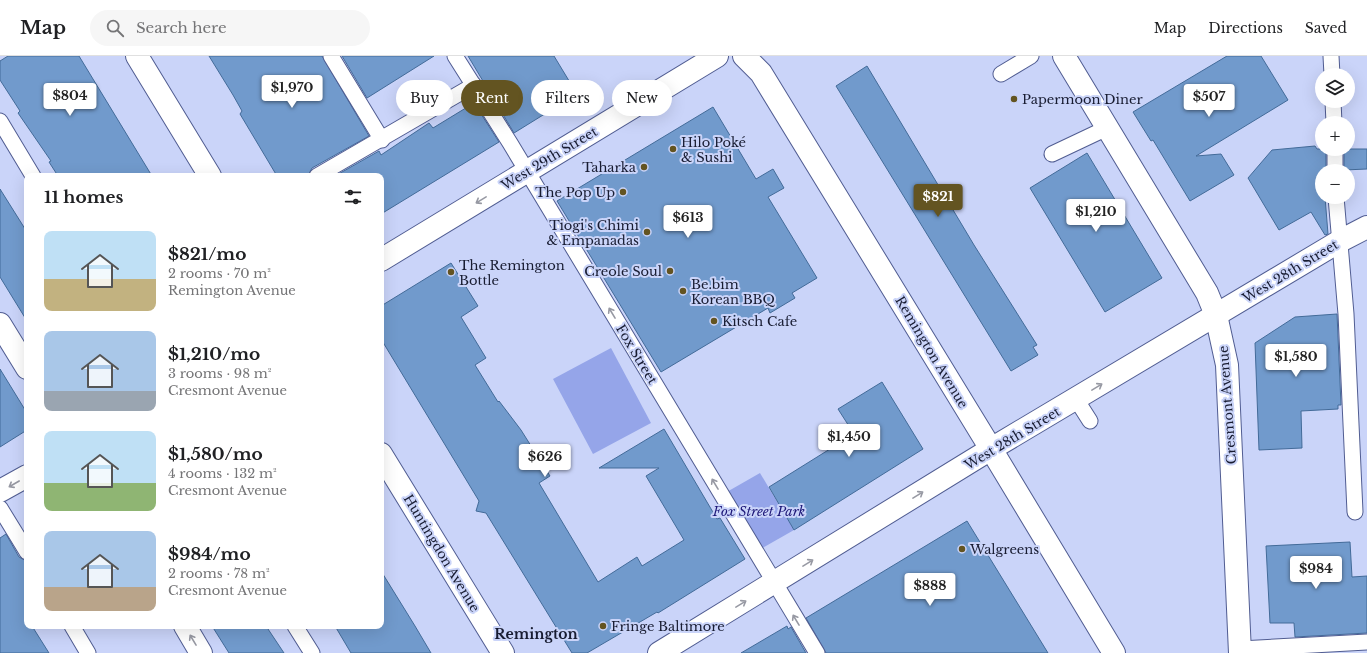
<!DOCTYPE html>
<html lang="en">
<head>
<meta charset="utf-8">
<style>
  body { margin:0; font-family:"Libre Baskerville",serif; background:#f6f6f6; color:#202124; height:100vh; display:flex; flex-direction:column; font-size:15px; white-space:nowrap }
  * { box-sizing:border-box; margin:0 }
  p { font-size:13px; color:#757577 }
  .icon { flex:none; width:22px; height:22px; fill:none; stroke:currentColor; stroke-width:2; stroke-linecap:round; stroke-linejoin:round }
  .map { position:relative; flex:1; overflow:hidden }
  .details { position:absolute; left:24px; top:117px; width:360px; height:456px; display:flex; flex-direction:column; background:#fff; border-radius:8px; box-shadow:0 4px 16px #0002 }
  .details>* { flex:none }
  .hud { position:absolute; left:396px; top:24px; width:380px; height:36px; display:flex; gap:8px }
  .controls { position:absolute; left:1315px; top:12px; display:grid; gap:8px }
  .controls a { display:grid; place-items:center; width:40px; height:40px; border-radius:50%; background:#fff; box-shadow:0 4px 16px #0002; font-size:20px }
  .price { position:absolute; translate:-50% -34px; padding:0 9px; border-radius:4px; background:#fff; color:#222; font-size:13px; line-height:26px; filter:drop-shadow(0 1px 2px #0008) }
  .price::after { content:''; position:absolute; left:50%; top:24px; width:12px; height:9px; margin-left:-6px; background:inherit; clip-path:polygon(0 0,100% 0,50% 100%) }
  .price.current { background:#635421; color:#fff }
  ul { padding:0; list-style:none }
  li { display:flex; align-items:center; gap:12px; height:100px; padding:0 20px }
  li span { display:grid; place-items:center; flex:none; width:112px; height:80px; border-radius:8px; color:#555 }
  li>.icon { margin-inline-start:auto }
  span .icon { width:48px; height:48px; fill:#fffc; stroke-width:1 }
  li b { font-size:17px }
  h2 { display:flex; justify-content:space-between; align-items:center; height:48px; padding:0 20px; font-size:17px }
  .pill { padding:0 14px; border-radius:18px; background:#fff; box-shadow:0 4px 16px #0002; font-size:14px; line-height:36px }
  .pill.current { background:#635421; color:#fff }
  header { display:flex; align-items:center; gap:24px; box-sizing:border-box; height:56px; padding:0 20px; background:#fff; border-bottom:1px solid #e0e0e0 }
  header strong { font-size:19px }
  nav { display:flex; gap:22px; margin-inline-start:auto; font-size:14px }
  .search { width:280px; height:36px; background:#f6f6f6; display:flex; align-items:center; gap:10px; box-sizing:border-box; padding:0 14px; border-radius:22px; color:#757577; font-size:15px }
  .map>svg:first-child { display:block }
</style>
</head>
<body>
<header>
<strong>Map</strong>
<div class="search"><svg class="icon" aria-label="search" viewBox="0 0 24 24"><circle cx="10" cy="10" r="6"/><path d="M15 15l6 6"/></svg>Search here</div>
<nav><a>Map</a><a>Directions</a><a>Saved</a></nav>
</header>
<div class="map">
<svg width="1367" height="597" viewBox="0 0 1367 597">
  <rect width="100%" height="100%" fill="#cad4f9"/>
  <g fill="#95a5e9">
    <polygon points="611,292 651,367 593,398 553,323"/>
    <polygon points="760,417 794,474 759,494 725,437"/>
  </g>
  <g fill="#719acc" stroke="#436b99">
    <polygon points="8,0 79,0 152,120 58,120 49,106 51,105 18,57 20,55 0,24 0,5"/>
    <polygon points="209,0 322,0 369,80 312,112 308,120 277,120 240,58 242,55 233,39"/>
    <polygon points="342,0 434,0 367,42"/>
    <polygon points="468,0 554,0 577,38 514,77"/>
    <polygon points="1227,0 1261,0 1288,44 1196,100 1221,98 1234,119 1190,145 1153,84 1151,85 1133,56"/>
    <polygon points="867,10 974,189 1037,289 1033,291 1038,299 1011,315 836,30"/>
    <polygon points="474,47 499,86 381,158 381,120 335,120 379,95 381,99 429,67 433,72"/>
    <polygon points="713,51 756,123 773,113 784,132 768,141 817,222 792,237 795,242 770,257 768,252 661,316 557,145"/>
    <polygon points="1315,90 1317,93 1326,93 1326,115 1322,115 1322,141 1325,141 1328,178 1325,179 1311,156 1279,174 1248,122 1272,94"/>
    <polygon points="1344,93 1367,93 1367,113 1344,114"/>
    <polygon points="1087,97 1162,222 1105,256 1030,132"/>
    <polygon points="0,133 27,176 27,265 0,221"/>
    <polygon points="451,207 478,250 461,261 486,302 475,309 498,346 499,345 521,374 550,420 539,427 598,526 637,501 642,510 684,484 646,420 659,412 599,412 664,373 717,463 720,462 745,503 658,557 657,556 587,597 572,597 486,457 476,455 479,445 381,283 381,250"/>
    <polygon points="1337,258 1341,349 1338,349 1338,353 1301,355 1302,392 1259,394 1255,287 1295,261"/>
    <polygon points="0,313 27,357 27,374 0,391"/>
    <polygon points="882,326 923,393 794,474 769,431 854,378 838,353"/>
    <polygon points="967,465 1048,597 826,597 806,562"/>
    <polygon points="6,478 19,501 27,505 27,570 32,570 49,597 0,597 0,482"/>
    <polygon points="1350,486 1352,521 1367,520 1367,577 1295,581 1294,567 1270,567 1266,490"/>
    <polygon points="381,515 415,570 431,597 351,597 335,570 381,570"/>
    <polygon points="212,570 266,570 284,597 229,597"/>
    <polygon points="787,570 788,573 791,571 806,597 741,597"/>
  </g>
  <g fill="none" stroke-linecap="round" stroke-linejoin="round">
    <defs>
      <g id="service">
        <polyline points="331,0 382,84"/>
        <polyline points="455,0 510,87 817,597"/>
        <polyline points="1331,0 1332,19"/>
        <polyline points="1001,18 1031,0"/>
        <polyline points="1333,45 1334,67"/>
        <polyline points="0,65 33,120"/>
        <polyline points="1335,93 1335,115"/>
        <polyline points="1052,98 1107,72"/>
        <polyline points="317,120 474,29"/>
        <polyline points="1336,141 1346,258 1355,456"/>
        <polyline points="1076,343 1090,365"/>
        <polyline points="0,452 27,496"/>
        <polyline points="72,570 88,597"/>
        <polyline points="295,570 312,597"/>
        <polyline points="1240,593 1367,586"/>
      </g>
      <g id="minor">
        <polyline points="137,0 210,120"/>
        <polyline points="1064,0 1207,237 1216,259 1227,309 1240,597"/>
        <polyline points="0,268 27,312"/>
        <polyline points="991,393 1114,597"/>
        <polyline points="185,570 201,597"/>
      </g>
      <polyline id="tertiary" points="744,0 761,17 991,393"/>
      <polyline id="secondary" points="381,398 503,597"/>
      <g id="primary">
        <polyline points="381,204 717,0"/>
        <polyline points="0,435 27,420"/>
        <polyline points="659,597 991,393 1340,185 1367,171"/>
      </g>
    </defs>
    <use href="#service" stroke="#515d92" stroke-width="17"/>
    <use href="#minor" stroke="#515d92" stroke-width="24"/>
    <use href="#tertiary" stroke="#515d92" stroke-width="24"/>
    <use href="#secondary" stroke="#515d92" stroke-width="24"/>
    <use href="#primary" stroke="#515d92" stroke-width="24"/>
    <use href="#service" stroke="#fff" stroke-width="15"/>
    <use href="#minor" stroke="#fff" stroke-width="22"/>
    <use href="#tertiary" stroke="#fff" stroke-width="22"/>
    <use href="#secondary" stroke="#fff" stroke-width="22"/>
    <use href="#primary" stroke="#fff" stroke-width="22"/>
  </g>
  <defs><path id="oneway-shaft" d="M-6 0H5M1.5-3L5.5 0L1.5 3" fill="none" stroke-width="1.6" stroke-linecap="round" stroke-linejoin="round"/></defs>
  <g stroke="#9799a3">
    <use href="#oneway-shaft" transform="translate(481 144) rotate(149)"/>
    <use href="#oneway-shaft" transform="translate(612 257) rotate(-121)"/>
    <use href="#oneway-shaft" transform="translate(1097 331) rotate(-31)"/>
    <use href="#oneway-shaft" transform="translate(14 428) rotate(150)"/>
    <use href="#oneway-shaft" transform="translate(715 428) rotate(-121)"/>
    <use href="#oneway-shaft" transform="translate(918 439) rotate(-32)"/>
    <use href="#oneway-shaft" transform="translate(808 507) rotate(-32)"/>
    <use href="#oneway-shaft" transform="translate(741 548) rotate(-31)"/>
    <use href="#oneway-shaft" transform="translate(796 564) rotate(-121)"/>
    <use href="#oneway-shaft" transform="translate(193 584) rotate(-121)"/>
  </g>
  <g fill="#635421" stroke="#cad4f9" stroke-width="1.5">
    <circle cx="1014" cy="43" r="4"/>
    <circle cx="673" cy="93" r="4"/>
    <circle cx="644" cy="111" r="4"/>
    <circle cx="623" cy="136" r="4"/>
    <circle cx="647" cy="176" r="4"/>
    <circle cx="670" cy="215" r="4"/>
    <circle cx="451" cy="216" r="4"/>
    <circle cx="683" cy="235" r="4"/>
    <circle cx="714" cy="265" r="4"/>
    <circle cx="962" cy="493" r="4"/>
    <circle cx="603" cy="570" r="4"/>
  </g>
  <g text-anchor="middle" stroke-width="4" stroke-linejoin="round" paint-order="stroke">
    <g font-size="13" fill="#181c32" stroke="#cad4f9" text-anchor="start">
      <text x="1022" y="48">Papermoon Diner</text>
      <text x="681" y="91">Hilo Poké<tspan x="681" dy="15">&amp; Sushi</tspan></text>
      <text x="636" y="116" text-anchor="end">Taharka</text>
      <text x="615" y="141" text-anchor="end">The Pop Up</text>
      <text x="639" y="174" text-anchor="end">Tiogi's Chimi<tspan x="639" dy="15">&amp; Empanadas</tspan></text>
      <text x="459" y="214">The Remington<tspan x="459" dy="15">Bottle</tspan></text>
      <text x="662" y="220" text-anchor="end">Creole Soul</text>
      <text x="691" y="233">Be.bim<tspan x="691" dy="15">Korean BBQ</tspan></text>
      <text x="722" y="270">Kitsch Cafe</text>
      <text x="970" y="498">Walgreens</text>
      <text x="611" y="575">Fringe Baltimore</text>
    </g>
    <g font-size="13" fill="#181c32" stroke="#cad4f9">
      <text transform="translate(549 102) rotate(-31)" y="5">West 29th Street</text>
      <text transform="translate(1290 215) rotate(-31)" y="5">West 28th Street</text>
      <text transform="translate(932 296) rotate(59)" y="5">Remington Avenue</text>
      <text transform="translate(637 298) rotate(59)" y="5">Fox Street</text>
      <text transform="translate(1227 349) rotate(-94)" y="5">Cresmont Avenue</text>
      <text transform="translate(1012 382) rotate(-31)" y="5">West 28th Street</text>
      <text transform="translate(442 497) rotate(59)" y="5">Huntingdon Avenue</text>
    </g>
    <g font-size="13" font-style="italic" fill="#1c1677" stroke="#cad4f9">
      <text x="759" y="460">Fox Street Park</text>
    </g>
    <g font-size="14" font-weight="bold" fill="#181c32" stroke="#cad4f9">
      <text x="536" y="583">Remington</text>
    </g>
  </g>
</svg>
<div class="controls">
<a><svg class="icon" aria-label="layers" viewBox="0 0 24 24"><path d="M12 4l9 5-9 5-9-5zM3 14l9 5 9-5"/></svg></a>
<a>+</a>
<a>−</a>
</div>
<b class="price" style="left:292px;top:53px">$1,970</b>
<b class="price" style="left:70px;top:61px">$804</b>
<b class="price" style="left:1209px;top:62px">$507</b>
<b class="price current" style="left:938px;top:162px">$821</b>
<b class="price" style="left:1096px;top:177px">$1,210</b>
<b class="price" style="left:688px;top:183px">$613</b>
<b class="price" style="left:1296px;top:322px">$1,580</b>
<b class="price" style="left:849px;top:402px">$1,450</b>
<b class="price" style="left:545px;top:422px">$626</b>
<b class="price" style="left:1316px;top:534px">$984</b>
<b class="price" style="left:930px;top:551px">$888</b>
<div class="hud">
<a class="pill">Buy</a>
<a class="pill current">Rent</a>
<a class="pill">Filters</a>
<a class="pill">New</a>
</div>
<section class="details">
<h2>11 homes<svg class="icon" aria-label="filters" viewBox="0 0 24 24"><path d="M4 7h16M4 17h16"/><circle cx="9" cy="7" r="2"/><circle cx="15" cy="17" r="2"/></svg></h2>
<ul>
<li><span style="background:linear-gradient(#bfe0f5 60%,#c2b280 0)"><svg class="icon" aria-label="home" viewBox="0 0 24 24"><path d="M3 11l9-7 9 7M6 9v11h12V9"/></svg></span><div><b>$821/mo</b><p>2 rooms · 70 m²</p><p>Remington Avenue</p></div></li>
<li><span style="background:linear-gradient(#a9c7e8 75%,#9aa5b1 0)"><svg class="icon" aria-label="home" viewBox="0 0 24 24"><path d="M3 11l9-7 9 7M6 9v11h12V9"/></svg></span><div><b>$1,210/mo</b><p>3 rooms · 98 m²</p><p>Cresmont Avenue</p></div></li>
<li><span style="background:linear-gradient(#bfe0f5 65%,#8fb573 0)"><svg class="icon" aria-label="home" viewBox="0 0 24 24"><path d="M3 11l9-7 9 7M6 9v11h12V9"/></svg></span><div><b>$1,580/mo</b><p>4 rooms · 132 m²</p><p>Cresmont Avenue</p></div></li>
<li><span style="background:linear-gradient(#a9c7e8 70%,#b9a48a 0)"><svg class="icon" aria-label="home" viewBox="0 0 24 24"><path d="M3 11l9-7 9 7M6 9v11h12V9"/></svg></span><div><b>$984/mo</b><p>2 rooms · 78 m²</p><p>Cresmont Avenue</p></div></li>
</ul>
</section>
</div>
</body>
</html>
